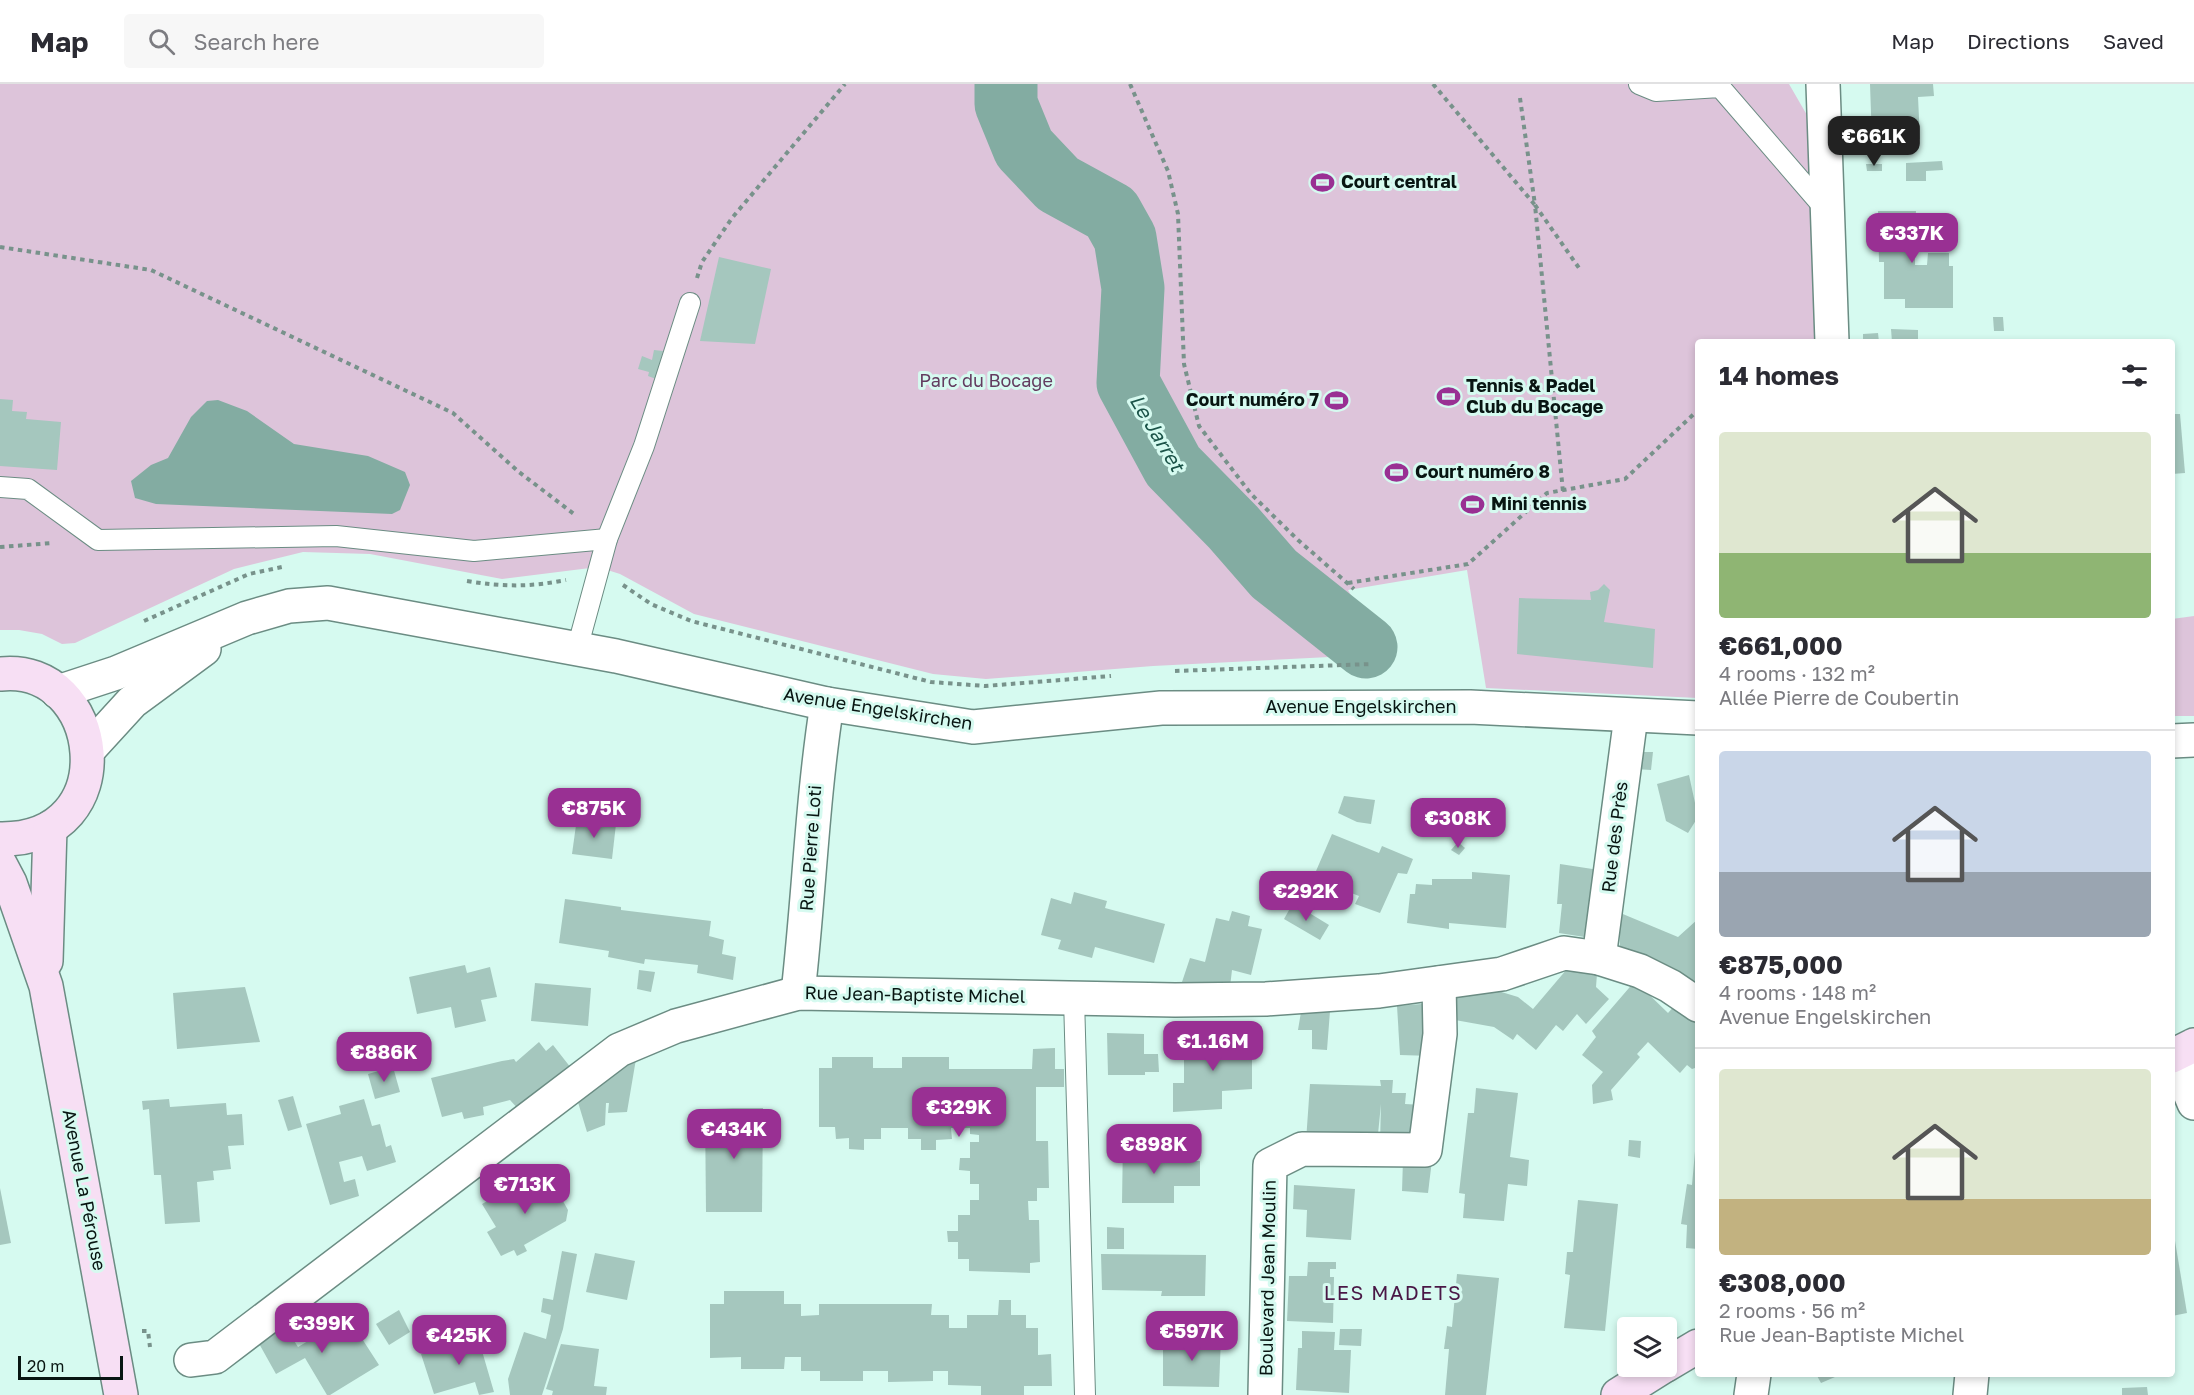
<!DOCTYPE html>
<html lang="en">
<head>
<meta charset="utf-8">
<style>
  body { margin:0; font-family:"Golos Text",sans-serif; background:#f7f7f7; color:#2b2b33; height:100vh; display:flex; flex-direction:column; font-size:22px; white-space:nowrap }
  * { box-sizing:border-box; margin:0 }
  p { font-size:20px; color:#7c7c81 }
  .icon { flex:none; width:33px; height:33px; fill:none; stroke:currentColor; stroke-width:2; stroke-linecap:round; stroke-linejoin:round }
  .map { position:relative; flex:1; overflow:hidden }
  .sheet { position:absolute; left:1695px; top:255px; width:480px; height:1038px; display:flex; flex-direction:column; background:#fff; border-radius:6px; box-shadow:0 3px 9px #0003 }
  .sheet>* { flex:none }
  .fabs { position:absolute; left:1617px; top:1233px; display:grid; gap:12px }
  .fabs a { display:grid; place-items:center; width:60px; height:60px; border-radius:6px; background:#fff; box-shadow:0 3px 9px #0003; font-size:30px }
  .scale { position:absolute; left:18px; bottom:15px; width:105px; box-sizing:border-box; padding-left:6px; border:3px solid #081512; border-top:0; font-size:16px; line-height:21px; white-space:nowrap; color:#081512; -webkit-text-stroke:4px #d6faf0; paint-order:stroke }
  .price { position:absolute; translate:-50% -51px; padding:0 14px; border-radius:12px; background:#993093; color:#fff; font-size:20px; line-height:39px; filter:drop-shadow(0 2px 3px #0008) }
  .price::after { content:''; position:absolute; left:50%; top:36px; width:18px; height:14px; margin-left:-9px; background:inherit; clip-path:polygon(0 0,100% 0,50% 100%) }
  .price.selected { background:#222; color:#fff }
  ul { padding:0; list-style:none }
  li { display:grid; align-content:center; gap:12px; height:318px; padding:0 24px }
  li+li { border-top:2px solid #e1e1e2 }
  li span { display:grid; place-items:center; height:186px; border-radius:6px; color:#555 }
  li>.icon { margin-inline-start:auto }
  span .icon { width:108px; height:108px; fill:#fffc; stroke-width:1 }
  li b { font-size:26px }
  h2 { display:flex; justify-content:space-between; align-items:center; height:72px; padding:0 24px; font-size:26px }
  header { display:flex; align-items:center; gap:36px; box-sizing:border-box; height:84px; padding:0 30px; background:#fff; border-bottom:2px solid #e1e1e2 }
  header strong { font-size:28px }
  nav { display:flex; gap:33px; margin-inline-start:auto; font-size:21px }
  .search { width:420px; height:54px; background:#f7f7f7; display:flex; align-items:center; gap:15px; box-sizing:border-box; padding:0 21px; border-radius:6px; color:#7c7c81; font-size:22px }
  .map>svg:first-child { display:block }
</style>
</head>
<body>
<header>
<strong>Map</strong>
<div class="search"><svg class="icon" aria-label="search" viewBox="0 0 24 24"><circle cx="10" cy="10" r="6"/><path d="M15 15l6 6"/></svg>Search here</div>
<nav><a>Map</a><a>Directions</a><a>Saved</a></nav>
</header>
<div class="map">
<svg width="2194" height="1311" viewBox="0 0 2194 1311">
  <rect width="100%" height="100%" fill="#d6faf0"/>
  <g fill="#ddc4da">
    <path d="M 0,0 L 1789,0 L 1811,38 L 1818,258 L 1698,258 L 1698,614 L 1486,604 L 1467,486 L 1348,506 C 1361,530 1378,543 1369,571 L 1153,582 L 986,595 L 933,590 L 694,530 L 620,490 L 598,483 L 502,495 L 370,470 L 303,468 L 234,485 L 75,559 L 62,560 L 42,550 L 19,546 L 0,546 Z"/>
    <polygon points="2194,532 2194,632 2172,632 2172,535"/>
  </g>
  <polygon fill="#83aca2" points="218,316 247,327 294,360 368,372 405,388 410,401 400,426 392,430 156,420 135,414 131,397 151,381 168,374 191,333 207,317"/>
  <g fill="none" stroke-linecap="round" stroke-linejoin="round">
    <polyline stroke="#83aca2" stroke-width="63" points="1006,0 1006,20 1024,64 1058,100 1111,129 1125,154 1133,204 1128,299 1173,382 1233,443 1274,490 1366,563"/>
  </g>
  <g fill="#a5c7be">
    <polygon points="1870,0 1933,0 1934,12 1918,13 1920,55 1872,57"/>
    <polygon points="1942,77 1943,86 1926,87 1926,97 1906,97 1906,79"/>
    <polygon points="1866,80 1882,80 1882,87 1867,87"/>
    <polygon points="1878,127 1916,127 1915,147 1928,147 1927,168 1915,168 1915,181 1927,181 1928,169 1949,169 1949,182 1953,182 1953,224 1905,224 1905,215 1884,215 1884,178 1879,178"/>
    <polygon points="719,173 771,185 755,260 700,257"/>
    <polygon points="1993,233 2003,233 2004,247 1994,247"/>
    <polygon points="1891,245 1918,246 1918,258 1892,258"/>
    <polygon points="1878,249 1879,258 1863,258 1863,250"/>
    <polygon points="654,266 663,267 656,295 648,292 649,288 638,285 642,272 652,276"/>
    <polygon points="0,315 13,316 12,327 27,328 26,335 61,338 57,386 0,382"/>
    <polygon points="2172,330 2180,330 2185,389 2172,390"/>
    <polygon points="1604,500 1610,506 1604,538 1655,545 1653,584 1517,570 1519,514 1591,516 1590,508 1598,506"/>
    <polygon points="1638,668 1653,668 1651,686 1635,685"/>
    <polygon points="1689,691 1698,733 1688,749 1666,737 1657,700"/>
    <polygon points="1344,712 1375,716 1371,740 1357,738 1338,729"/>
    <polygon points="577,734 616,740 612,775 572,770"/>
    <polygon points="1332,750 1379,769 1382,762 1413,775 1407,790 1398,789 1380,829 1355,820 1359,812 1313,794"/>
    <polygon points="1458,758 1465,764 1459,771 1451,766"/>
    <polygon points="1560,780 1599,786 1591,854 1559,849 1562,820 1557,820"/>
    <polygon points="1472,788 1510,791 1506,844 1449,839 1449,845 1407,839 1410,810 1415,810 1416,800 1432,801 1432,795 1472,795"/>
    <polygon points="1074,808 1107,817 1105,824 1165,840 1154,879 1095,863 1092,874 1058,865 1061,856 1041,851 1051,814 1071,820"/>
    <polygon points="565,815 621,823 621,826 711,837 709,852 724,856 722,870 736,873 733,896 697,889 698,881 645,875 644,880 608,873 609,867 559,859"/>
    <polygon points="1293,819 1329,841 1320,856 1284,835"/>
    <polygon points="1232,827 1250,832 1248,842 1262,845 1251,891 1232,886 1230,903 1181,901 1190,874 1205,878 1216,834 1229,837"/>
    <polygon points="1618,828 1678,853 1698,835 1698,903 1620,864"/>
    <polygon points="465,881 467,889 490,883 497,913 481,916 486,937 455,944 451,923 417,930 409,893"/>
    <polygon points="1567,885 1597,890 1596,903 1609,915 1586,940 1577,930 1563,947 1556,941 1536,966 1517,950 1513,956 1494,943 1455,936 1447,912 1485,903 1518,913 1533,925"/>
    <polygon points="639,886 655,888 651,908 637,905"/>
    <polygon points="1635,897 1668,929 1677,919 1698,937 1695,941 1698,943 1698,983 1692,985 1687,981 1680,989 1648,958 1637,970 1640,973 1611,1006 1613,1016 1593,1020 1592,1001 1603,988 1582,971 1596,953 1592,947"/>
    <polygon points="535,899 591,904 588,942 531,937"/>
    <polygon points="245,903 260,958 177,965 173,909"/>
    <polygon points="1434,919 1432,972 1400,971 1397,922"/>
    <polygon points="1330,927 1327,966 1312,965 1312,946 1298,946 1301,928"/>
    <polygon points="1107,949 1144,950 1144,970 1158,970 1159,988 1145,988 1145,991 1108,991"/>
    <polygon points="1184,953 1252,955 1252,1005 1222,1007 1222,1025 1173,1028 1173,999 1184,999"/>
    <polygon points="539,958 546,967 553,961 571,984 520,1027 510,1016 483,1023 484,1031 464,1035 462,1028 442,1033 431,994 502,977 514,975 516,978"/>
    <polygon points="1055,964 1055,985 1064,985 1064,1003 1036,1003 1036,1057 1048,1057 1049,1104 1037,1104 1037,1117 1028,1117 1029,1136 1039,1136 1040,1178 1030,1179 1030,1189 969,1187 969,1175 958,1175 958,1158 948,1158 947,1147 958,1147 958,1131 970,1131 970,1116 979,1116 979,1100 970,1100 970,1087 959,1086 960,1074 970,1074 970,1058 979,1058 979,1051 970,1050 970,1044 951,1044 952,1055 936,1056 936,1066 921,1066 921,1055 908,1055 908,1044 881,1044 881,1055 864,1055 864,1066 849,1065 849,1054 836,1055 835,1043 819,1043 819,984 832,984 832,973 873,973 873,984 902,984 902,973 949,973 949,985 1032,985 1033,965"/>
    <polygon points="636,975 627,1028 608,1029 609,1019 606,1019 605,1041 587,1048 577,1015"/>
    <polygon points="393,983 400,1008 375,1015 368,990"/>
    <polygon points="1380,996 1393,996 1392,1009 1406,1009 1405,1020 1423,1021 1422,1060 1380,1059 1381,1020 1377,1060 1306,1057 1310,1000 1381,1002"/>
    <polygon points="1476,1004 1518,1009 1510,1073 1529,1076 1527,1102 1508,1100 1504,1137 1463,1134 1465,1110 1459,1109 1468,1029 1474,1029"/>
    <polygon points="293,1012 302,1043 288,1047 278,1016"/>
    <polygon points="169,1015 170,1023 226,1019 227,1031 242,1030 244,1061 228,1062 231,1085 213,1087 214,1096 197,1098 200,1138 165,1140 161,1091 154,1091 149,1025 143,1026 142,1017"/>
    <polygon points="364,1015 372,1042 380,1040 386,1063 391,1061 396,1078 367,1087 362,1072 339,1078 344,1098 355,1095 359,1112 330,1121 306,1040 341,1030 339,1022"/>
    <polygon points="733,1024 763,1024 762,1128 706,1128 705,1025"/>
    <polygon points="1123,1055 1151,1055 1151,1076 1200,1077 1200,1102 1174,1102 1174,1119 1122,1119"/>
    <polygon points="1629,1056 1641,1057 1640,1074 1628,1072"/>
    <polygon points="1696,1056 1698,1056 1698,1165 1686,1164 1687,1141 1681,1140 1687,1100 1692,1101"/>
    <polygon points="1403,1076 1432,1076 1428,1109 1402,1107"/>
    <polygon points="541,1092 545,1099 551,1096 568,1126 566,1137 524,1161 527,1167 517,1172 514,1166 501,1172 487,1148 496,1143 482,1120 502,1109 504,1113"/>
    <polygon points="1294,1101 1355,1105 1351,1156 1306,1153 1307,1126 1293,1125"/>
    <polygon points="0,1104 11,1159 0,1161"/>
    <polygon points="1578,1116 1618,1120 1605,1247 1564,1244 1570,1191 1565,1190 1567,1168 1573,1168"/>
    <polygon points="2172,1139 2187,1229 2172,1232"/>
    <polygon points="1107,1143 1124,1144 1124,1165 1107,1165"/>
    <polygon points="562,1167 577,1170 563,1245 542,1311 510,1311 508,1295 524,1248 546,1255 551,1231 541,1228 543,1214 553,1216"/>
    <polygon points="595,1169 635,1177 627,1216 586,1208"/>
    <polygon points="1101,1170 1206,1171 1205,1212 1161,1212 1162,1207 1102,1206"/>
    <polygon points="1308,1178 1336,1178 1336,1185 1330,1185 1330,1193 1334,1193 1333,1239 1287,1237 1289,1192 1307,1192"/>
    <polygon points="1457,1190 1499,1194 1486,1311 1445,1311 1449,1265 1444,1265 1447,1242 1452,1243"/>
    <polygon points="724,1207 784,1207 784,1220 801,1220 801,1232 819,1231 819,1220 932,1220 931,1231 949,1231 949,1244 967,1244 967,1231 998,1231 999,1216 1011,1216 1011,1231 1026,1231 1026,1244 1038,1244 1038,1271 1051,1270 1052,1302 1024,1302 1024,1311 981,1311 981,1302 948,1301 948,1287 933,1287 933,1297 888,1298 888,1287 863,1287 863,1297 820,1297 820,1287 801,1287 801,1273 785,1273 784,1285 741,1285 741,1273 710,1274 710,1220 724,1220"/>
    <polygon points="399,1226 410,1248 389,1261 376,1240"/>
    <polygon points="348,1233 379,1281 330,1311 327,1311 305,1274 276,1290 257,1256 282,1238 298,1263"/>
    <polygon points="475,1243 494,1308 479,1311 475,1298 434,1310 421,1270 464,1258 461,1248"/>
    <polygon points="1340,1245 1362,1245 1361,1262 1339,1261"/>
    <polygon points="1302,1247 1335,1248 1334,1266 1351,1266 1349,1309 1296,1306 1298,1264 1302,1264"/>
    <polygon points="1163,1253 1221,1253 1219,1303 1163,1302"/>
    <polygon points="561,1260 599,1265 594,1302 607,1303 606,1311 552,1311 553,1307 546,1305"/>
    <polygon points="1816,1290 1842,1290 1821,1299"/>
    <polygon points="2147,1303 2148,1311 2122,1311 2122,1304"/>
  </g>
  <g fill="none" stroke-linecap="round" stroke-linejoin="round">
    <defs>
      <g id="lane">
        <polyline points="1639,0 1656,7 1720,3 1827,127"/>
        <polyline points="0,403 28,405 98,456 336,452 474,467 607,455"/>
        <polyline points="577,565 607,455 644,362 690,219"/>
        <polyline points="1074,914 1085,1311"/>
      </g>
      <g id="street">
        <polyline points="1823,0 1832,258"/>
        <polyline points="58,608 116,589 247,534 289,522 328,519 616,572 827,620 973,643 1161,624 1470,623 1698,634"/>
        <polyline points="2172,657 2194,656"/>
        <polyline points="89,665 132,618 204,565"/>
        <polyline points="1599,874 1631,632"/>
        <path d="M 798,909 C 809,813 812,716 827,620"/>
        <polyline points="2174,971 2194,1019"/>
        <polyline points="191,1276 215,1273 619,966 676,942 798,909 1175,916 1266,915 1379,907 1502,890 1564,869 1599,874 1640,887 1670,902 1698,921"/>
        <polyline points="1265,1311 1270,1081 1302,1065 1425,1066 1440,950 1439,899"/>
        <polyline points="1751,1311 1754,1290"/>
        <polyline points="1970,1311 1972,1290"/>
      </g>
      <g id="secondary">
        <path d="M 0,590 C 104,578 128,757 0,755"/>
        <polyline points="0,780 10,799 46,902 121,1311"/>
        <polyline points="46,877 50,744"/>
        <polyline points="2172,972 2194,961"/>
        <polyline points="1666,1281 1698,1262"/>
        <polyline points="1618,1311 1664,1282"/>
      </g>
    </defs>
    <use href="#lane" stroke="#6b8c83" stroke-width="22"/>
    <use href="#street" stroke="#6b8c83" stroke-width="36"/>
    <use href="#secondary" stroke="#6b8c83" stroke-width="36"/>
    <g stroke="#78928b" stroke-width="4" stroke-dasharray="4.5 4.5" stroke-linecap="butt">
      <polyline points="1130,0 1168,87 1178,130 1184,280 1199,342 1251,410 1298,456 1354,505"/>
      <polyline points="1433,0 1535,121 1563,408"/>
      <polyline points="1520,14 1535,121 1579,184"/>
      <polyline points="0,163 151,186 453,329 519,388 574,430"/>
      <polyline points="697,194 702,178 732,134 845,0"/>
      <polyline points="0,463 53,459"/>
      <path d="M 467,497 C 502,503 531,503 566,496"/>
      <polyline points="1348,499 1468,480 1547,409 1625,395 1697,327"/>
      <polyline points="623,501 651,520 691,537 931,598 985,602 1111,592"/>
      <polyline points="144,537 249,490 282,483"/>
      <polyline points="1175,587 1372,580"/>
      <polyline points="142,1247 148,1247 150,1263"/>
    </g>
    <use href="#lane" stroke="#fff" stroke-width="20"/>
    <use href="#street" stroke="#fff" stroke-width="33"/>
    <use href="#secondary" stroke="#f7dff4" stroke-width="33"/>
  </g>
  <defs>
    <symbol id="stadium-bare" viewBox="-9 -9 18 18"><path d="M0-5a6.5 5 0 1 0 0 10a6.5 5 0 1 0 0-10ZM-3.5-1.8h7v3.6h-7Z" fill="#993093" stroke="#d6faf0" stroke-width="2.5" paint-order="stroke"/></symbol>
  </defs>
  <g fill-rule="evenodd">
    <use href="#stadium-bare" x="1306" y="82" width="33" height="33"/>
    <use href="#stadium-bare" x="1432" y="296" width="33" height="33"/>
    <use href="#stadium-bare" x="1320" y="300" width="33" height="33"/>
    <use href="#stadium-bare" x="1380" y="372" width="33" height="33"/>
    <use href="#stadium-bare" x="1456" y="404" width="33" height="33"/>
  </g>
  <g text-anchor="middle" stroke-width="6" stroke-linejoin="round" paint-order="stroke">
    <g font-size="18" font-weight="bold" fill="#081512" stroke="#d6faf0" text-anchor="start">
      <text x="1341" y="104">Court central</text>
      <text x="1466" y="308">Tennis &amp; Padel<tspan x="1466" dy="21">Club du Bocage</tspan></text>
      <text x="1319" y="322" text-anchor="end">Court numéro 7</text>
      <text x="1415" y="394">Court numéro 8</text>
      <text x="1491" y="426">Mini tennis</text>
    </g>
    <g font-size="18" fill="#633c60" stroke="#d6faf0">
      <text x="986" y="303">Parc du Bocage</text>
    </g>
    <g font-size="18" fill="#081512" stroke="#d6faf0">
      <text x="1361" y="629">Avenue Engelskirchen</text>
      <text transform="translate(878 625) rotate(9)" y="6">Avenue Engelskirchen</text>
      <text transform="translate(1615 753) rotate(-83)" y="6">Rue des Près</text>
      <text transform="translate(811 764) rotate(-86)" y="6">Rue Pierre Loti</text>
      <text transform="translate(915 911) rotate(1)" y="6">Rue Jean-Baptiste Michel</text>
      <text transform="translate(84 1106) rotate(79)" y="6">Avenue La Pérouse</text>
      <text transform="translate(1268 1194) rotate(-89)" y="6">Boulevard Jean Moulin</text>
    </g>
    <g font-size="20" font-style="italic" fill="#1b5348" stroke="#d6faf0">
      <text transform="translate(1157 349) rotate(59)" y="7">Le Jarret</text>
    </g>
    <g font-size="20" letter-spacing="1.5" fill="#4a1746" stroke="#d6faf0">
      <text x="1393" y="1216">LES MADETS</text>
    </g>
  </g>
</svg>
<div class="fabs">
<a><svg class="icon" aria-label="layers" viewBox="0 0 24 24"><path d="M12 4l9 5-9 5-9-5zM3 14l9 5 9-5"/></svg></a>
</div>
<div class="scale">20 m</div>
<b class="price selected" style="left:1874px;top:83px">€661K</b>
<b class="price" style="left:1912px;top:180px">€337K</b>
<b class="price" style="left:594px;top:755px">€875K</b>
<b class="price" style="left:1458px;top:765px">€308K</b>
<b class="price" style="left:1306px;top:838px">€292K</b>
<b class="price" style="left:1213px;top:988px">€1.16M</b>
<b class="price" style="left:384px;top:999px">€886K</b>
<b class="price" style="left:959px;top:1054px">€329K</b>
<b class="price" style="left:734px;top:1076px">€434K</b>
<b class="price" style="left:1154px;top:1091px">€898K</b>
<b class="price" style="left:525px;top:1131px">€713K</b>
<b class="price" style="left:322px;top:1270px">€399K</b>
<b class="price" style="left:1192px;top:1278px">€597K</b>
<b class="price" style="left:459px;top:1282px">€425K</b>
<section class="sheet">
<h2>14 homes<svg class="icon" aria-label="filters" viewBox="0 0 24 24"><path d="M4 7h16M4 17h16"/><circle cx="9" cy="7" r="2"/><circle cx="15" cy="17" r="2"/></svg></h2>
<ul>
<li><span style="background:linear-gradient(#dfe7d0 65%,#8fb573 0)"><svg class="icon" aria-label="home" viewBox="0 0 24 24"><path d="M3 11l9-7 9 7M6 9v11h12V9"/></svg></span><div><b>€661,000</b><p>4 rooms · 132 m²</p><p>Allée Pierre de Coubertin</p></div></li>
<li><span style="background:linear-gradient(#c9d6e8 65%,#9aa5b1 0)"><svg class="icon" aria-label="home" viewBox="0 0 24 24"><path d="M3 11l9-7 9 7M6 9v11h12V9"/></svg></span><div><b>€875,000</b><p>4 rooms · 148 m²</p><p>Avenue Engelskirchen</p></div></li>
<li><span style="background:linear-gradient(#dfe7d0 70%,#c2b280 0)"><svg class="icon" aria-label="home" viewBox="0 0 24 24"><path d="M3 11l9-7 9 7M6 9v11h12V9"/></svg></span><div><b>€308,000</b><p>2 rooms · 56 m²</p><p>Rue Jean-Baptiste Michel</p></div></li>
</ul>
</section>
</div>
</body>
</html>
